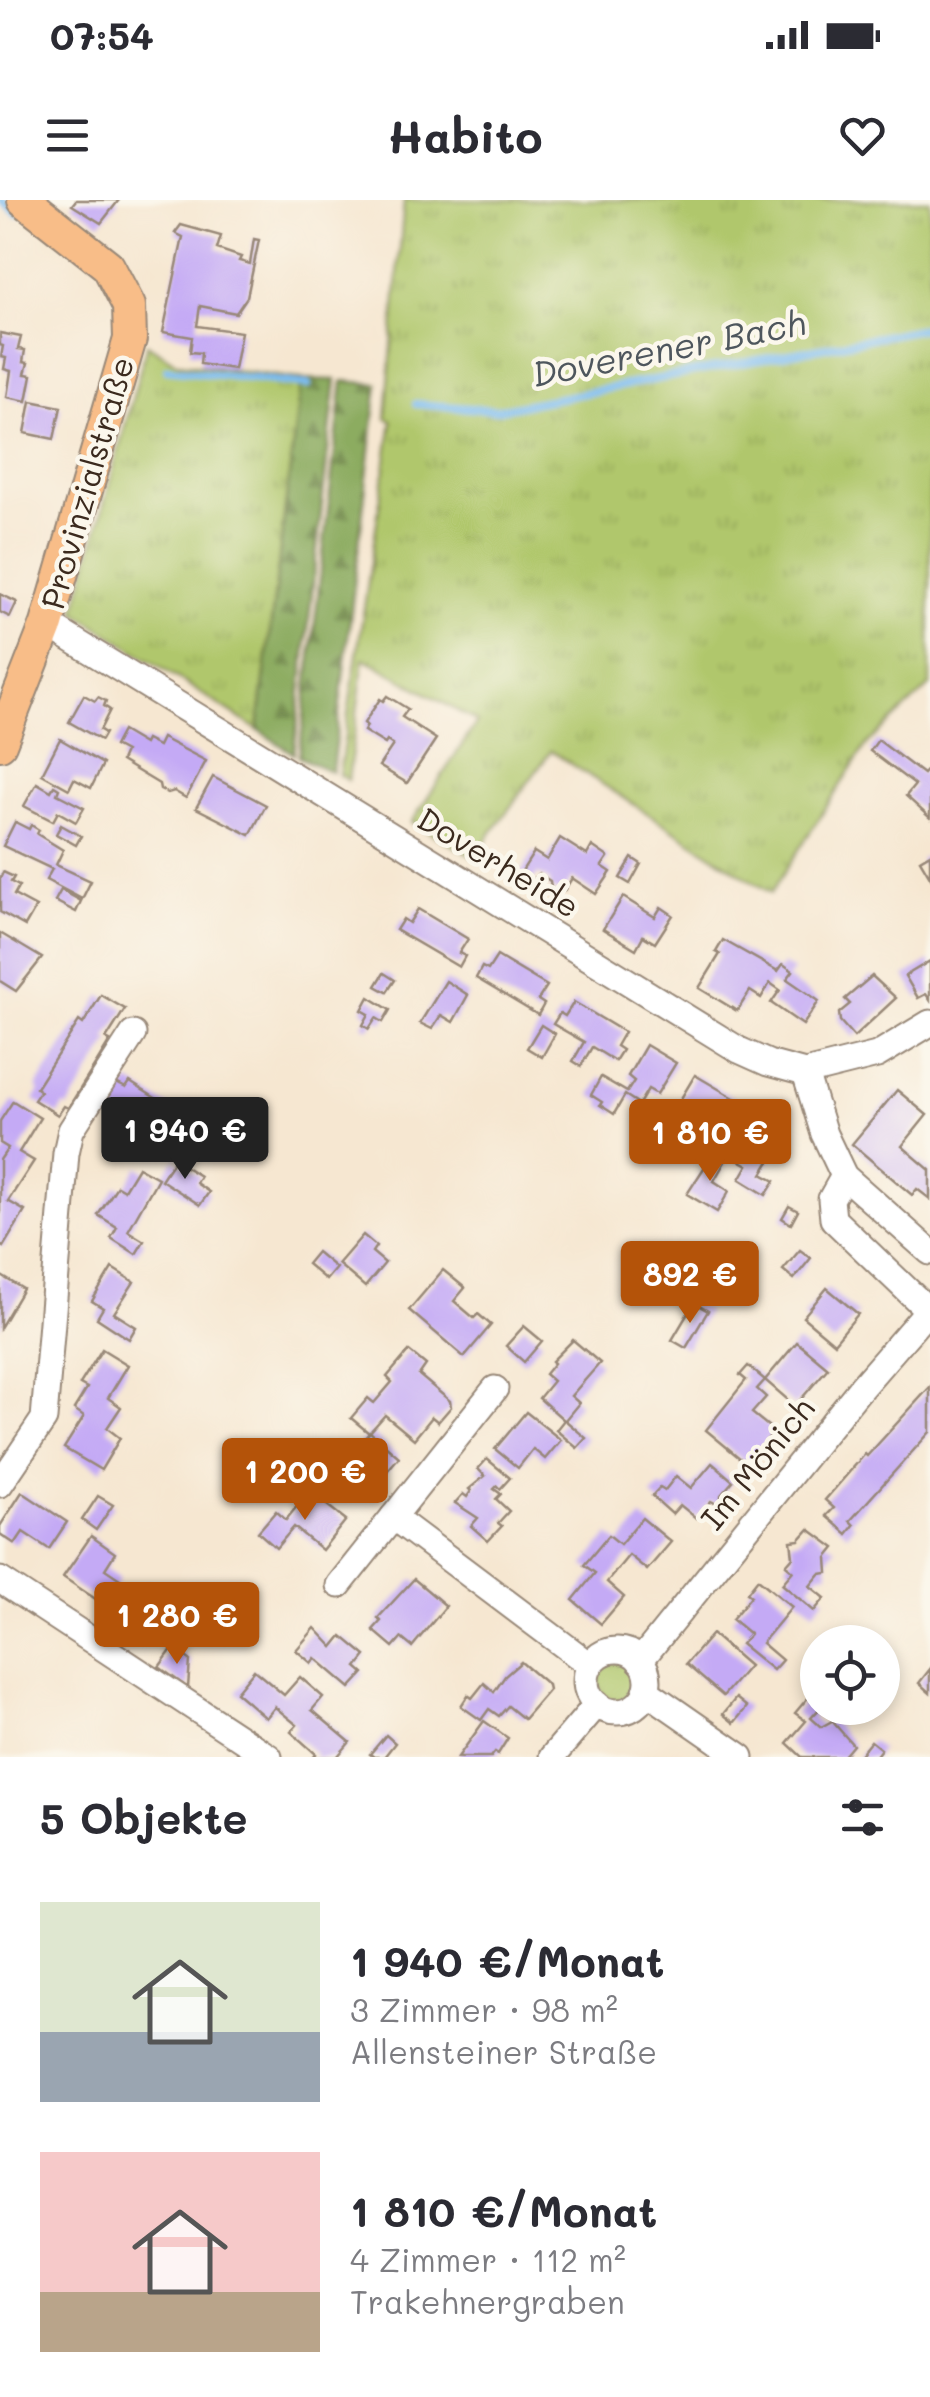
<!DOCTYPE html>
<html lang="de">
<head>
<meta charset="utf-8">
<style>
  body { margin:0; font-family:Mali,sans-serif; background:#f2f2f3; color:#2b2b33; height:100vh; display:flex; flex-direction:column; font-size:38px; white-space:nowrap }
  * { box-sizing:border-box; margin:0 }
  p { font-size:32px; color:#7c7c81 }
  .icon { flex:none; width:55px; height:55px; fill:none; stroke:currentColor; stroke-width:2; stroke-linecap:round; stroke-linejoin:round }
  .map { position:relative; height:1557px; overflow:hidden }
  .sheet { display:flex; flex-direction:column; background:#fff; flex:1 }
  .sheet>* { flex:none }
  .tools { position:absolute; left:800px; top:1425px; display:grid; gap:20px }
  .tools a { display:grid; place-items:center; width:100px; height:100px; border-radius:50%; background:#fff; box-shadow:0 5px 15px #0003; font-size:50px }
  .price { position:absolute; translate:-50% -85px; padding:0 22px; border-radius:10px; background:#b45309; color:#fff; font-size:32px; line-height:65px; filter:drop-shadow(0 2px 5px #0008) }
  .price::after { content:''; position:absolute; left:50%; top:60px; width:30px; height:22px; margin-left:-15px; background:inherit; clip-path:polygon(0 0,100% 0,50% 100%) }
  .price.current { background:#222; color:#fff }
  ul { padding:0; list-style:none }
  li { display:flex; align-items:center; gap:30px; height:250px; padding:0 40px }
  li span { display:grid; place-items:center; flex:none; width:280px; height:200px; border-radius:0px; color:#555 }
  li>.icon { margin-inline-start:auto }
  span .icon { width:120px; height:120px; fill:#fffc; stroke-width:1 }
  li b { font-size:42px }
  h2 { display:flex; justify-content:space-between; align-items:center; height:120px; padding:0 40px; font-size:42px }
  .status { display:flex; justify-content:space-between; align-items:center; height:70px; padding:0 50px; background:#fff; direction:ltr }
  .status svg { height:28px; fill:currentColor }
  header { display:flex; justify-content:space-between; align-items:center; height:130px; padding:0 40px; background:#fff; font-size:45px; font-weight:800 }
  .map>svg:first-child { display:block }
</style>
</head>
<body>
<div class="status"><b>07:54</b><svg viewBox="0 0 49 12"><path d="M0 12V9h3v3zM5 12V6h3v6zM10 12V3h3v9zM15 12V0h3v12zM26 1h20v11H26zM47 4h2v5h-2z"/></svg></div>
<header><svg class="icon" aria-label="menu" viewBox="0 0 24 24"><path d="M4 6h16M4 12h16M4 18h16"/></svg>Habito<svg class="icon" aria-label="heart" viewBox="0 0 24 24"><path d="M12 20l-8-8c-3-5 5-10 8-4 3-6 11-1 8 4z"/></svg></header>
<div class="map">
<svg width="930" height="1557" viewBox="0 0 930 1557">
  <defs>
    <pattern id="grass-tufts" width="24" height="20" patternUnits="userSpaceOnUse" patternTransform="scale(2.5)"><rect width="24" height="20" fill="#b0c76c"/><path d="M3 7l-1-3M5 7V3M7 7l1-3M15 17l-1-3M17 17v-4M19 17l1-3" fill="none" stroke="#98ab5d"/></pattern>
    <pattern id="forest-firs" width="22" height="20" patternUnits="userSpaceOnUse" patternTransform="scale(2.5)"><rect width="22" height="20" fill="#8cac60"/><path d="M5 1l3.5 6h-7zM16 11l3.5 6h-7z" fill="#748c4f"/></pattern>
  </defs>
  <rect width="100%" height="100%" fill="#fbf7ec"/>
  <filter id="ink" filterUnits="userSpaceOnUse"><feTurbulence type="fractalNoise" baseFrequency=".01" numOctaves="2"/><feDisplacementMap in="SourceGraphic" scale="20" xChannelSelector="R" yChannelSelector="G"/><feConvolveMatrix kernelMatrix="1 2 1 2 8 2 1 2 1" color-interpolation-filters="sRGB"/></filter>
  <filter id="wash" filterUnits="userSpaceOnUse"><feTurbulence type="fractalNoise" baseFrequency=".0048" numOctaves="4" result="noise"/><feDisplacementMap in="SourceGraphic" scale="40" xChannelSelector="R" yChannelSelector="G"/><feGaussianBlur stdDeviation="2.25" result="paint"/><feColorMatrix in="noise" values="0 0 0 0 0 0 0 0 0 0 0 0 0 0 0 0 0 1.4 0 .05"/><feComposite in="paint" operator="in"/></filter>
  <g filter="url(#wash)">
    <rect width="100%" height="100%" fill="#f6e7d1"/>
    <g fill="url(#grass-tufts)" stroke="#767845" stroke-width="2.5">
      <polygon points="404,0 930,0 930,486 867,544 771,693 551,551 474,657 412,622 477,522 364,458 348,580 339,575 392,221 386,218"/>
      <polygon points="147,144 177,163 301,179 258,530 75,412"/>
      <circle cx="618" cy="1481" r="20"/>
    </g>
    <g fill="url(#forest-firs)" stroke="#646b3f" stroke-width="2.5">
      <polygon points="301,179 336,180 294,554 258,530"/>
      <polygon points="343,181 378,184 332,572 299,557"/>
    </g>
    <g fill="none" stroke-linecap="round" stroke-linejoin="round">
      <g stroke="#7bbcf0" stroke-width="8">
        <polyline points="1,0 17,13"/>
        <polyline points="167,169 308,185"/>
        <polyline points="416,204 496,210 930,127"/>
      </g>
    </g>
    <g id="blocks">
      <g fill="#c4aaf5">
        <polygon points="76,0 119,0 101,23 72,5"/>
        <polygon points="181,25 221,36 217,49 241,57 239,61 250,64 254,39 259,40 247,97 236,113 200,106 197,126 241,132 234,169 200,164 201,153 190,152 192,137 163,132 183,37 175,33"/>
        <polygon points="0,133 21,137 18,149 25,150 23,162 28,163 25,174 32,175 27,201 7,197 11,171 4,169 6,158 1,157 3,146 0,145"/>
        <polygon points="31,201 61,207 54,239 25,233"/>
        <polygon points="0,394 17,402 10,417 0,412"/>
        <polygon points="84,495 95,501 98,497 106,501 104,506 110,510 100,530 105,533 101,540 69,522"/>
        <polygon points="387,496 408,509 402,517 436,539 407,583 379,566 393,545 387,541 385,544 364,531 367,526 364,523 380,499 383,501"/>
        <polygon points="122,531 144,544 146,540 158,546 162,538 206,561 186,598 174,591 168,593 160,589 159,584 121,561 125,552 114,546"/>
        <polygon points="60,539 103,564 91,588 74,579 69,589 42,574"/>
        <polygon points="878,540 923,574 930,566 930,618 906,596 915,585 870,551"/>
        <polygon points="213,577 266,605 250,635 196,608"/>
        <polygon points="37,583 51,591 54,586 59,589 57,594 84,608 76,622 58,612 53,621 24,606"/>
        <polygon points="15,622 29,629 31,625 39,630 37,634 63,650 56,665 91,681 82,699 46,680 52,669 3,646"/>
        <polygon points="61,625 81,636 76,645 56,634"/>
        <polygon points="560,638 587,655 592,646 608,657 602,666 611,672 596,694 572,678 564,691 557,691 551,688 550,681 539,674 531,681 520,674 534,652 547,660"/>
        <polygon points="930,654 930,677 920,660"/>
        <polygon points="632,658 641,664 630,684 620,678"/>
        <polygon points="3,672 14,677 11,682 19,686 14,695 36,707 25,726 0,712 0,679"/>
        <polygon points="61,690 81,701 76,712 55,701"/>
        <polygon points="623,697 655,717 661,707 673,715 655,743 643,736 636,749 603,729"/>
        <polygon points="418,709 468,739 459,753 465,756 459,767 396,730 403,719 409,723"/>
        <polygon points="0,733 42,758 16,791 0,781"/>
        <polygon points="723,740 778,771 783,764 793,771 787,779 819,801 803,825 771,803 780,790 770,783 761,798 750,791 737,811 699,788 720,754 716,752"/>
        <polygon points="497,756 547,786 538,800 544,804 538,815 476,778 482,767 488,770"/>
        <polygon points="930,761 930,800 926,794 918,798 905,776"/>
        <polygon points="384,773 395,780 387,792 376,786"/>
        <polygon points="872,776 896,798 854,837 840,821 839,813 850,804 845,799"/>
        <polygon points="446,781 468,795 453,822 441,815 432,829 420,823"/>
        <polygon points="101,795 125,809 106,839 110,841 99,859 68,908 64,906 58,915 34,900 40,891 36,888 79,821 83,824"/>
        <polygon points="369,797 390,810 383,822 376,818 369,829 363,825 369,814 362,810"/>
        <polygon points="574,802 624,832 616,846 622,850 615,861 592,847 581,866 573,861 584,842 553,824 560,813 565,816"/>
        <polygon points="541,825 555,834 542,857 527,848"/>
        <polygon points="646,845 676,863 657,894 648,889 639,904 625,895 614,914 600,905 602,902 591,895 601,877 627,892 634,881 628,876"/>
        <polygon points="695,875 744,904 718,948 695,931 704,915 680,900"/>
        <polygon points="130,882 198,925 177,957 109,914 113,908 104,902 116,883 126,888"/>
        <polygon points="897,890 927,915 902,946 930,970 930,999 917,989 912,995 852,944"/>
        <polygon points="13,901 40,918 19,952 34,961 8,1001 25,1011 3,1047 0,1045 0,960 8,948 0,943 0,921"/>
        <polygon points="659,910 670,916 659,935 648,929"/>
        <polygon points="754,936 777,950 762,974 775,981 766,995 740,979 748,965 739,960"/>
        <polygon points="715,951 727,958 714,981 729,991 717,1012 687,994"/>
        <polygon points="174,960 200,976 196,983 209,992 200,1005 161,980"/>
        <polygon points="138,967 158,978 128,1031 144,1041 136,1054 111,1038 117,1027 98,1015 117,986 124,990"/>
        <polygon points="789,1006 798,1011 791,1024 782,1018"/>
        <polygon points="363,1035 376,1046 372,1052 385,1063 365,1087 338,1064"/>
        <polygon points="800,1050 811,1058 794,1079 783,1070"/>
        <polygon points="317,1052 336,1068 326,1080 307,1064"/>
        <polygon points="112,1068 134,1082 114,1113 136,1127 129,1139 97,1118 103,1108 92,1101"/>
        <polygon points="443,1070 465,1088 454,1101 474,1118 478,1114 491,1125 464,1157 409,1110"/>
        <polygon points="0,1075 23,1089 0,1128"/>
        <polygon points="827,1088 858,1114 834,1143 803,1117"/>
        <polygon points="694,1103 708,1111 686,1148 672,1140"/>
        <polygon points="524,1126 542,1141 524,1162 506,1146"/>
        <polygon points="573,1140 600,1163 571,1196 579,1203 565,1220 586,1238 577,1248 556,1230 564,1220 539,1198 553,1181 545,1174 554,1163 552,1161"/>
        <polygon points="797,1142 828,1168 795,1206 765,1180 757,1189 766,1197 752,1213 774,1231 747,1264 706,1230 746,1180 740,1175 748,1166 765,1180"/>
        <polygon points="102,1149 128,1165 108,1198 121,1207 107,1228 120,1238 101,1270 64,1248 84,1216 74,1209 87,1188 80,1184"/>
        <polygon points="409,1151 426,1165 419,1175 450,1201 451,1207 438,1222 432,1217 414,1239 385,1215 370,1232 399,1257 365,1297 336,1272 369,1233 351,1218 368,1198 374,1203 392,1182 387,1177"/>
        <polygon points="930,1187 930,1232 850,1321 854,1325 847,1334 826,1316 834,1308 825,1300 865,1254 867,1256"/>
        <polygon points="526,1212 561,1240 545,1259 533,1249 518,1268 495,1249"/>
        <polygon points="487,1259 510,1278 500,1289 497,1286 494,1289 501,1294 496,1299 509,1311 498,1323 502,1326 488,1341 471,1326 478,1318 455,1303 463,1294 467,1297 471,1291 469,1289 485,1276 478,1269"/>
        <polygon points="712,1263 733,1281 721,1295 721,1301 717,1304 711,1301 696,1318 680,1305 672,1314 652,1296 660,1287 665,1290 676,1276 691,1288"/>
        <polygon points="311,1267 329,1283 320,1294 302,1278"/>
        <polygon points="309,1291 346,1320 322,1350 294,1327 276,1348 258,1332 276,1311 286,1320"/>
        <polygon points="22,1292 67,1322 49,1349 23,1332 15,1344 0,1334 0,1326"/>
        <polygon points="98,1296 113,1305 96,1330 82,1320"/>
        <polygon points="642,1318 671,1342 647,1370 629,1355 607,1382 624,1397 601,1424 573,1400 595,1373 584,1365 609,1335 620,1344"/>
        <polygon points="809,1329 835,1348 827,1358 828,1373 820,1374 810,1386 825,1398 814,1411 782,1384 793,1371 786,1365 793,1357 791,1341 799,1340"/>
        <polygon points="91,1336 115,1353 105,1369 120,1379 103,1404 63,1377"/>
        <polygon points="414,1379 446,1406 412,1447 401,1438 393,1447 373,1430 381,1421 378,1418"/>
        <polygon points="758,1379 792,1407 762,1443 782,1460 773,1470 741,1444 750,1434 732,1419 751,1396 747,1393"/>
        <polygon points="147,1381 179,1398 171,1411 175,1420 171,1426 161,1427 154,1437 124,1417"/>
        <polygon points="315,1428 333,1447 342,1436 366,1456 357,1467 364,1473 350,1488 315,1458 311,1463 296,1450"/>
        <polygon points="712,1434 749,1466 723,1496 686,1464"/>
        <polygon points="173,1448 190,1460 188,1488 159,1467"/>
        <polygon points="521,1462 548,1485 549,1490 524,1519 508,1506 499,1516 489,1509 481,1520 461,1506 468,1495 472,1498 484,1483 494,1492 505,1476"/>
        <polygon points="930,1469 930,1493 919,1483"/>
        <polygon points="254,1470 284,1495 300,1477 323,1497 312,1510 350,1542 337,1557 314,1557 316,1554 291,1532 297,1525 275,1507 266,1518 236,1492"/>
        <polygon points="812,1493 818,1497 820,1508 811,1518 821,1527 832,1521 853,1545 843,1557 802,1557 787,1543 806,1521 795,1513"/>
        <polygon points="736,1498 747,1507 734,1523 723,1514"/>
        <polygon points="484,1521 508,1538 498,1554 495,1552 491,1557 458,1557"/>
        <polygon points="386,1535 395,1543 384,1557 374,1557 370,1554"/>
        <polygon points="871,1541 881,1549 875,1557 858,1557"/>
      </g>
    </g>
  </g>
  <g filter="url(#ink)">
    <use href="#blocks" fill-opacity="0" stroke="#988878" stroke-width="2.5"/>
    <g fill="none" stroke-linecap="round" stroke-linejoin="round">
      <defs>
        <g id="minor">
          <polyline points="47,424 739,850 768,863 805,873 877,855 930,823"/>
          <polyline points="805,873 824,934 844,976 930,1052"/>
          <polyline points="844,976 831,999 833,1019 928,1110"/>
          <polyline points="0,1284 44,1219 66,953 71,930 133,834"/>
          <polyline points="393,1317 590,1465"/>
          <polyline points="0,1380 269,1557"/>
          <polyline points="339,1385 495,1189"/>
          <circle cx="617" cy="1481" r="31"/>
          <polyline points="640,1461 859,1190 930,1108"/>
          <polyline points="646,1491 741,1557"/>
          <polyline points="552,1557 597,1504"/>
        </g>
        <polyline id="major" points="0,544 47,424 130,139 129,106 108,66 24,0"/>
      </defs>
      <use href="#minor" stroke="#988878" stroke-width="29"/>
      <use href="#major" stroke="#988878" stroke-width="36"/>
      <use href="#minor" stroke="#fff" stroke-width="25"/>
      <use href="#major" stroke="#f8bd88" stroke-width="32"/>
    </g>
  </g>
  <g text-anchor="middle" stroke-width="9" stroke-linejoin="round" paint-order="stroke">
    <g font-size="32" fill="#3b2a1e" stroke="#fbf7ec">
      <text transform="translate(88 283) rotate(-74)" y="11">Provinzialstraße</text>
      <text transform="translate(498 663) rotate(31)" y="11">Doverheide</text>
      <text transform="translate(758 1264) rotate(-51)" y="11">Im Mönich</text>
    </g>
    <g font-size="35" font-style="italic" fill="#4e565d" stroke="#fbf7ec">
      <text transform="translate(669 149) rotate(-11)" y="12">Doverener Bach</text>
    </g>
  </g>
</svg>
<div class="tools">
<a><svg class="icon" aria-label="locate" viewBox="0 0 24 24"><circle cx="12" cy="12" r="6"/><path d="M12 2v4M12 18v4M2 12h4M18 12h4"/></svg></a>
</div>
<b class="price current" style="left:185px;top:982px">1 940 €</b>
<b class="price" style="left:710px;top:984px">1 810 €</b>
<b class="price" style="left:690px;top:1126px">892 €</b>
<b class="price" style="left:305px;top:1323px">1 200 €</b>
<b class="price" style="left:177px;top:1467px">1 280 €</b>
</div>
<section class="sheet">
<h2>5 Objekte<svg class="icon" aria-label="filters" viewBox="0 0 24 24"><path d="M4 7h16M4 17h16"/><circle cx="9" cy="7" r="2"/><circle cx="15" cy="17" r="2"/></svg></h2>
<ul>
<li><span style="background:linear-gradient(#dfe7d0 65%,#9aa5b1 0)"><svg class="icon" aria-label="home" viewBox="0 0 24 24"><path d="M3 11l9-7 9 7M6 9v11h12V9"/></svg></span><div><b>1 940 €/Monat</b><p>3 Zimmer · 98 m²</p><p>Allensteiner Straße</p></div></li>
<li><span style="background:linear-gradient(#f6c9c9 70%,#b9a48a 0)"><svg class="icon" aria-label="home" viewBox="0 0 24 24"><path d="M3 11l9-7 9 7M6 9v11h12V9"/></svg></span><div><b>1 810 €/Monat</b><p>4 Zimmer · 112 m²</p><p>Trakehnergraben</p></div></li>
</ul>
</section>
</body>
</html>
